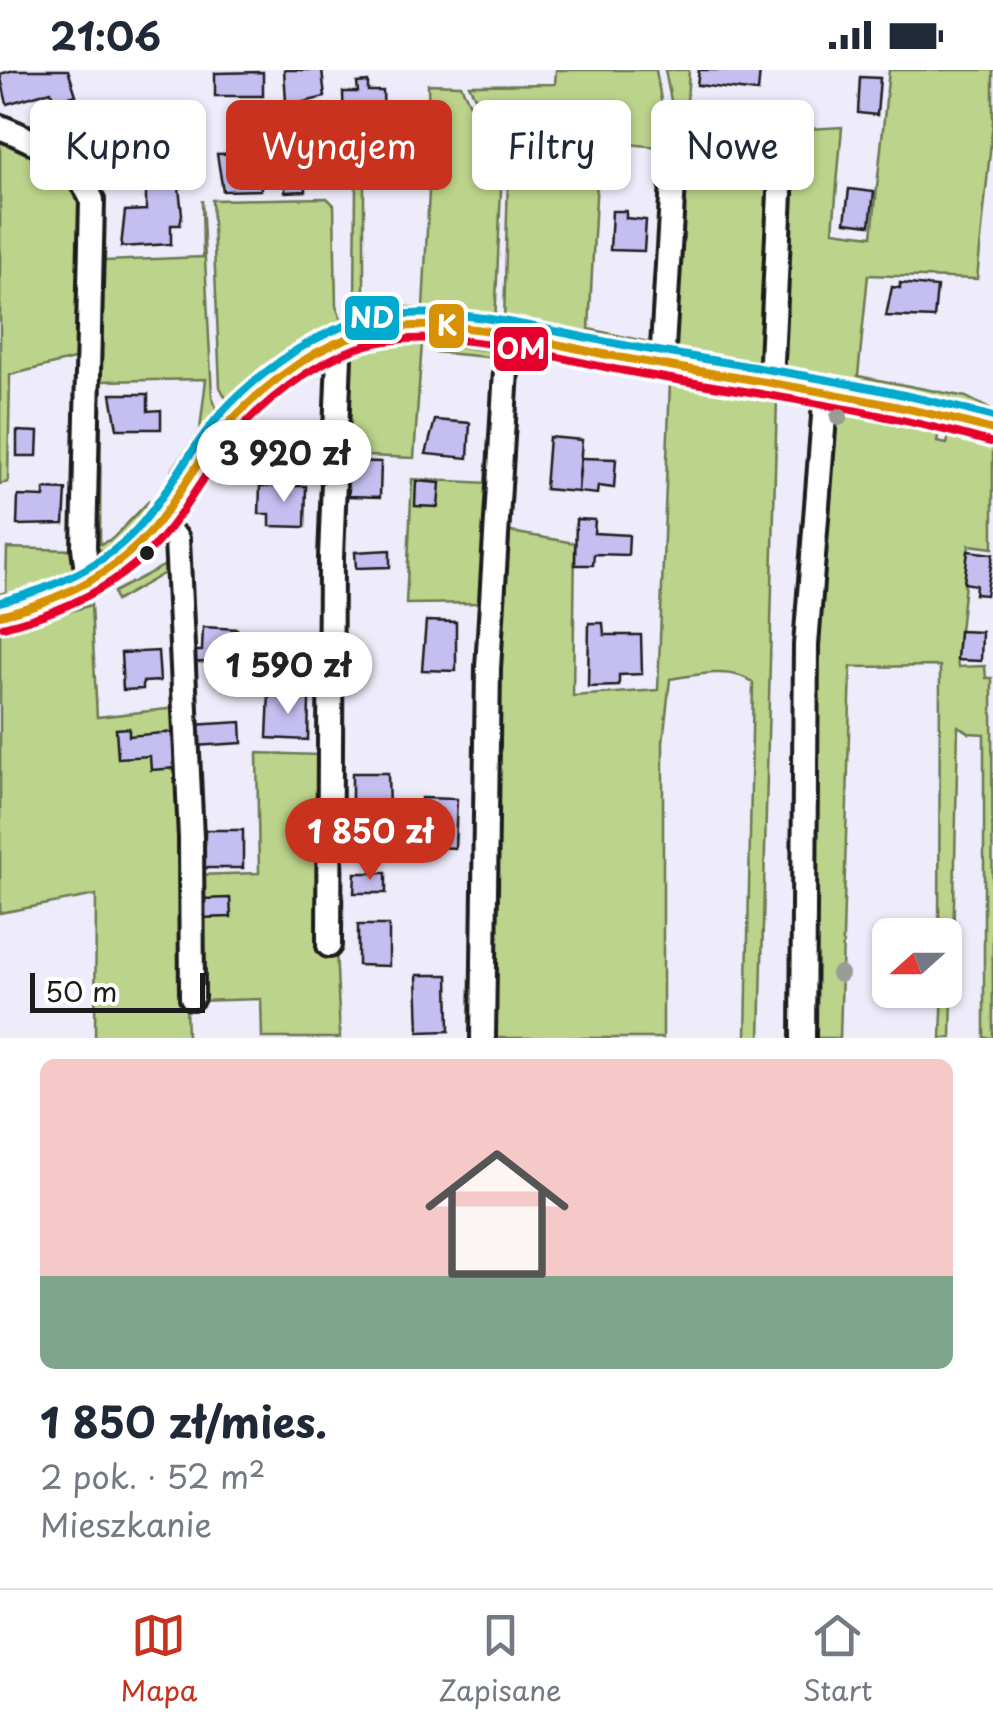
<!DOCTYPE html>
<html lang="pl">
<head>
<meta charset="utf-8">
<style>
  body { margin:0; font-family:"Playpen Sans",sans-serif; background:#f6f6f7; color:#1f2937; height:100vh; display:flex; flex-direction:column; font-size:38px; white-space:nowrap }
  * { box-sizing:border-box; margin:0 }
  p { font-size:32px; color:#747a83 }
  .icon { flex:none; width:55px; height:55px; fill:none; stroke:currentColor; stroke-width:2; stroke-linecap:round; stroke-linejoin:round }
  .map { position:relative; height:968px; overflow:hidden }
  .sheet { display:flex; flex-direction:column; background:#fff; flex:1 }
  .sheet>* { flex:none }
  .guide { position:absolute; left:30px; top:30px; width:935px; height:90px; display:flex; gap:20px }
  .needle { width:65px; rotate:249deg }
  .tools { position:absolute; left:872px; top:848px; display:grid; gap:20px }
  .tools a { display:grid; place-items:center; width:90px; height:90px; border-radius:15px; background:#fff; box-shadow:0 2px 8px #0004; font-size:50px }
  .scale { position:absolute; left:30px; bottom:25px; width:175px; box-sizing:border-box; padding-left:10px; border:5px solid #1c1c1c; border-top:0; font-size:28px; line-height:35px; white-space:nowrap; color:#1c1c1c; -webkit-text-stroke:8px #fff; paint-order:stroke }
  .price { position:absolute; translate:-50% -85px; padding:0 22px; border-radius:35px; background:#fff; color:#222; font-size:32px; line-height:65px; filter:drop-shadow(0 2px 5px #0008) }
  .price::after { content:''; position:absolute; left:50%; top:60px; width:30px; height:22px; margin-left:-15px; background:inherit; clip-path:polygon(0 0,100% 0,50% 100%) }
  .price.active { background:#c8321e; color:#fff }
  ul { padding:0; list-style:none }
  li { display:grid; align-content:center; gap:20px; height:530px; padding:0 40px }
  li span { display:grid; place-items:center; height:310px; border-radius:15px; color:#555 }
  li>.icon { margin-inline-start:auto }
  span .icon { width:180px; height:180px; fill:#fffc; stroke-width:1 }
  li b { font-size:42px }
  .chip { padding:0 35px; border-radius:15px; background:#fff; box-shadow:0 2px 8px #0004; font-size:35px; line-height:90px }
  .chip.active { background:#c8321e; color:#fff }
  .status { display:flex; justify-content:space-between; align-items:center; height:70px; padding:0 50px; background:#fff; direction:ltr }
  .status svg { height:28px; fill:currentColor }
  .tabs { display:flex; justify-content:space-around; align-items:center; height:140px; border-top:2px solid #e0e1e3; background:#fff; font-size:28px; color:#747a83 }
  .tabs a { display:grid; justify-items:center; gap:5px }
  .tabs .active { color:#c8321e }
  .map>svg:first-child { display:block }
</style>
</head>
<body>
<div class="status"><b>21:06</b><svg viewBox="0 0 49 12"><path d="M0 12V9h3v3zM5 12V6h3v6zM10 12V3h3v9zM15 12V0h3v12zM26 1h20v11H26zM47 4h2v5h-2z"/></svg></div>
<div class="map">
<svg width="993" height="968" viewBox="0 0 993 968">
  <rect width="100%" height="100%" fill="#eeecfb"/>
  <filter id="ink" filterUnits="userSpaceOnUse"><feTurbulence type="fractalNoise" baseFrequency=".01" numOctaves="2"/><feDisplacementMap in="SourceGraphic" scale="20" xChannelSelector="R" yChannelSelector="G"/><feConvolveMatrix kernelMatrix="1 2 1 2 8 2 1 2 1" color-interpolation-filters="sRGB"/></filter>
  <g filter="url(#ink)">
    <g fill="#bbd38a" stroke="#6c7853" stroke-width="2.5" fill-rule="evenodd">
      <polygon points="556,0 656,0 669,78 599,71 589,259 658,274 648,279 504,252 508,108 492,60 469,15 555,14"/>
      <path d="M 665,0 L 689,0 L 683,95 L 757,100 L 760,58 L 755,47 L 763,47 C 795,94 768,241 762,298 L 678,285 L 673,277 L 679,72 Z"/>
      <polygon points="889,0 993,0 993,52 977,209 868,205 858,306 966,327 990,339 991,345 780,299 786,132 778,48 791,48 791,60 842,57 833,161 872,166"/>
      <path d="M 428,14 L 461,15 L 490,77 L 501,119 L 495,254 L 362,246 L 355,232 L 356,113 L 361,100 L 430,96 ZM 430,102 L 423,238 L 364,234 L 364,103 Z"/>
      <polygon points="91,38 93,97 87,112 17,58"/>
      <polygon points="0,62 56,92 85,133 86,286 10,305 8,412 0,414"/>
      <polygon points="327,128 334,135 336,236 343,254 229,334 220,317 212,130"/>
      <path d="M 202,130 L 212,326 L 216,338 L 225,344 L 185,394 L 171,401 L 200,360 L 206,309 L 101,311 L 100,474 L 112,469 L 148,432 C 148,455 123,475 102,481 L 93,475 L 100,151 L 105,146 L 105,191 L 203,187 Z"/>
      <polygon points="422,273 414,388 345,385 347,285 387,275"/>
      <polygon points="434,274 501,282 482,533 406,534 412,409 489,413 497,288 433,282"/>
      <path d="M 670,312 L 777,328 L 760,968 L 746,968 L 753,613 C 733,596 694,605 670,609 L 663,672 L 663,968 L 487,968 L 488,765 L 505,461 L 575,473 L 573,626 L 658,620 Z"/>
      <polygon points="830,337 927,355 939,359 937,372 947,374 950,361 993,376 993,478 969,475 957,590 958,597 985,596 986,608 992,608 993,968 984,968 984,664 969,663 958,656 951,968 941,968 945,865 939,865 940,596 851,597 840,968 806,968 811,565"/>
      <polygon points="7,478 76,480 75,503 0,535 0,524 6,522"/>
      <polygon points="173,491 187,968 95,968 96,825 0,843 0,562 91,535 97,647 176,638 170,500 116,531 114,522"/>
      <polygon points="318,599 324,604 340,968 262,968 261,929 196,931 195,805 259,803 257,683 320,685"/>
    </g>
    <g fill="#c5bff1" stroke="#1c1c1c" stroke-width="2.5">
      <polygon points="14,0 68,0 76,25 54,31 51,21 7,34 0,4"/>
      <polygon points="284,0 322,0 325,27 291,35 286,31"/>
      <polygon points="699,0 760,0 758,22 697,15"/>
      <polygon points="263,2 263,26 215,26 215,3"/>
      <polygon points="860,7 880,8 877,45 858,43"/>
      <polygon points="368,12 368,21 383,21 384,52 359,59 358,53 344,54 343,22 358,22 357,13"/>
      <polygon points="259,83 261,120 223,121 217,84"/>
      <polygon points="285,104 306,104 306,121 285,122"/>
      <polygon points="178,109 182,144 180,155 171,155 171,174 121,177 125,141 146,140 146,110"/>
      <polygon points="849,119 874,122 870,155 845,152"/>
      <polygon points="612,141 626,141 626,148 646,150 644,181 610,180"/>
      <polygon points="900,213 937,217 934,248 886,246 892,217 900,218"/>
      <polygon points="111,324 148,324 148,341 161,340 161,359 117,359"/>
      <polygon points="435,350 470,353 468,388 426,384"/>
      <polygon points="17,361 38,362 37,386 17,386"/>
      <polygon points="549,367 582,370 578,422 545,419"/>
      <polygon points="581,388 616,389 614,418 598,416 597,424 578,422"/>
      <polygon points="350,391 381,392 380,427 348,426 349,419 342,419 342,408 349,408"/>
      <polygon points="416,411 440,413 438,437 415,436"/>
      <polygon points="260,416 306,416 305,457 270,456 270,444 259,444"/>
      <polygon points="44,419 66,420 64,454 17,455 18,426 44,427"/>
      <polygon points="576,449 595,450 594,463 629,465 628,485 594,484 593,495 575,495"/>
      <polygon points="390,480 390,497 356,498 355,482"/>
      <polygon points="968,481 993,484 986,525 975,524 976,515 964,513"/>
      <polygon points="426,551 456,552 456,601 422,600"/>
      <polygon points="589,553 603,553 604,565 641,565 642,604 619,605 619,616 588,617"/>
      <polygon points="203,557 237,559 236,593 195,592 195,581 202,581"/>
      <polygon points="959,561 982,562 981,591 957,590"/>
      <polygon points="264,572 289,573 288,606 263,605"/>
      <polygon points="158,581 160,611 143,612 143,619 123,620 121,583"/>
      <polygon points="269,622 284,622 284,628 309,629 308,670 267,668"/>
      <polygon points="241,652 242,673 194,676 192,655"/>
      <polygon points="129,658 129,666 174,662 177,698 151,700 150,686 118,688 116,659"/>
      <polygon points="352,703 388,703 389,741 377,741 377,750 365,750 365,741 345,741 345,731 352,731"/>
      <polygon points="421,728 457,729 455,778 419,776"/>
      <polygon points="205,760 243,760 243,798 200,798 200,774 205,774"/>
      <polygon points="355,803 386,803 386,823 354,823"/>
      <polygon points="230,828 231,847 200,848 200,829"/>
      <polygon points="358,855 389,855 389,896 358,895"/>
      <polygon points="417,905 448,905 449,961 419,962"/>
    </g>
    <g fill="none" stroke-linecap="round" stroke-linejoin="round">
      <defs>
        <g id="minor">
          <path d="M 0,57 C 38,72 75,91 92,130 L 84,477 L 86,494 L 96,509"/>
          <polyline points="662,294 675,79"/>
          <polyline points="771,312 781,102"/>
          <polyline points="159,453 177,469 191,768 192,927"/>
          <path d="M 0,545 C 69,530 128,499 168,439 C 189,408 207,374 234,347 C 271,310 329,267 382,259 C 456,247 555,276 629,289 C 751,310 875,323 993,360"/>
          <polyline points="329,875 331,487 339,287 335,275"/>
          <polyline points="483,968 488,598 508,268"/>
          <polyline points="803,968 806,575 826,321"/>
        </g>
      </defs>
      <use href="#minor" stroke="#1c1c1c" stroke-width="30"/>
      <use href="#minor" stroke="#fff" stroke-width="22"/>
      <defs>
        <path id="bus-1" d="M 0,545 C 69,528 127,498 168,439 C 193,403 213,366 246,336 C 283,301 331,267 382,259 C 464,246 549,275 629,289 C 751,311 873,326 993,360"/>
        <path id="bus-2" d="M 3,557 C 74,539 135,508 178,447 C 203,411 223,374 255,344 C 291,311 336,278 386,271 C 466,260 548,287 625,301 C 748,323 870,338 990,372"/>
        <path id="bus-3" d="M 0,532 C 54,518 106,496 143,452 C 177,411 198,363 238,326 C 278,289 328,254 382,246 C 465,235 549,262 629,276 C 751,298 873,313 993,347"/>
      </defs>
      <use href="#bus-1" stroke="#fff" stroke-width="15"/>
      <use href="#bus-2" stroke="#fff" stroke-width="15"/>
      <use href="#bus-3" stroke="#fff" stroke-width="15"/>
      <use href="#bus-1" stroke="#d69104" stroke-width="8"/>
      <use href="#bus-2" stroke="#e4002b" stroke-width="8"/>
      <use href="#bus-3" stroke="#00a9ce" stroke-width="8"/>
    </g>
    <g fill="#999d95">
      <circle cx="839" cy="347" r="9"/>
      <circle cx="840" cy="904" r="9"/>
    </g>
  </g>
  <circle fill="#1c1c1c" stroke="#fff" stroke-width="4" cx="147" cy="483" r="9"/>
  <g stroke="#fff" stroke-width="4">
    <rect x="343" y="224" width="58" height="48" rx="10" fill="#00a9ce"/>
    <rect x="427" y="232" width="39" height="48" rx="10" fill="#d69104"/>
    <rect x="492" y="255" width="58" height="48" rx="10" fill="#e4002b"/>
  </g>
  <g font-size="28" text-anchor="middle" font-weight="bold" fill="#fff">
    <text x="372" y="258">ND</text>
    <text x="447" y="266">K</text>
    <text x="521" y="289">OM</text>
  </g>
</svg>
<div class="tools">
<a><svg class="needle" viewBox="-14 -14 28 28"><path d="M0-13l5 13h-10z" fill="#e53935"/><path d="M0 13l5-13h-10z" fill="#747a83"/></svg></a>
</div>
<div class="scale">50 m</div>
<b class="price" style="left:284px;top:435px">3 920 zł</b>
<b class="price" style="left:288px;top:647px">1 590 zł</b>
<b class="price active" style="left:370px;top:813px">1 850 zł</b>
<div class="guide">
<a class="chip">Kupno</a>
<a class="chip active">Wynajem</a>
<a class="chip">Filtry</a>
<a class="chip">Nowe</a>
</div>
</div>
<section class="sheet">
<ul>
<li><span style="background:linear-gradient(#f6c9c9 70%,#7fa58c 0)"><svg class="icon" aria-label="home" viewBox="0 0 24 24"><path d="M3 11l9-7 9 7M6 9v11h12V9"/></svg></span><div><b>1 850 zł/mies.</b><p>2 pok. · 52 m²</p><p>Mieszkanie</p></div></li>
</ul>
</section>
<nav class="tabs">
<a class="active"><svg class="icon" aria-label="map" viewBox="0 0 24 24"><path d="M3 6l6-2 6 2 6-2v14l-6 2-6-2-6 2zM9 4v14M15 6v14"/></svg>Mapa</a>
<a><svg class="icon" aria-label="saved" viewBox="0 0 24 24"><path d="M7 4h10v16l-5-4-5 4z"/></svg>Zapisane</a>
<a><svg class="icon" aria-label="home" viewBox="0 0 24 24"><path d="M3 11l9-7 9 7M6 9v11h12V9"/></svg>Start</a>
</nav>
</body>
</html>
